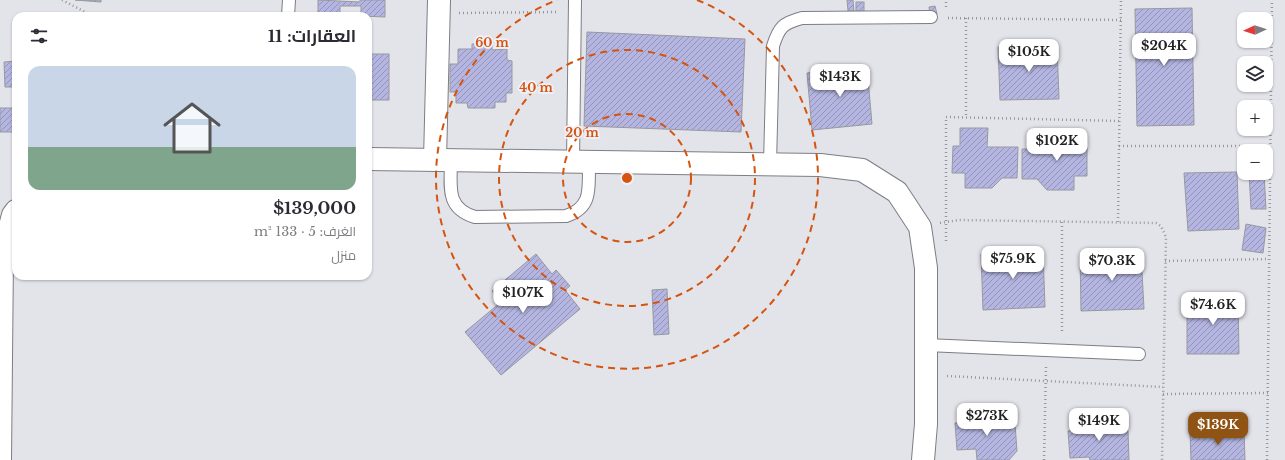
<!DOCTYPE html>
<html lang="ar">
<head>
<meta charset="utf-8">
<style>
  body { margin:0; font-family:"Libre Baskerville",Cairo,serif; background:#f2f2f3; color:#2b2b33; direction:rtl; height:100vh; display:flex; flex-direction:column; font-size:15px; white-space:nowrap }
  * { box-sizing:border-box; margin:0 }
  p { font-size:13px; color:#7c7c81 }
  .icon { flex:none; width:22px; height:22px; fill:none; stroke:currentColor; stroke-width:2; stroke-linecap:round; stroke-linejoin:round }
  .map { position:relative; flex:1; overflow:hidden; direction:ltr }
  .drawer { position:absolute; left:12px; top:12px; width:360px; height:268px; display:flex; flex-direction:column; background:#fff; border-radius:12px; box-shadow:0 1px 3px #0004; direction:rtl }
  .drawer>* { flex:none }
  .needle { width:26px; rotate:267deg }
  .tools { position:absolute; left:1237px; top:12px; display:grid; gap:8px }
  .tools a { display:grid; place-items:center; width:36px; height:36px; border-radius:8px; background:#fff; box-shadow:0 1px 3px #0004; font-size:20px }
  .price { position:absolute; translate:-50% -34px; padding:0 9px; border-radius:8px; background:#fff; color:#222; font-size:13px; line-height:26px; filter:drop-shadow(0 1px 2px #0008) }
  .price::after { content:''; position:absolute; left:50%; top:24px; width:12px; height:9px; margin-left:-6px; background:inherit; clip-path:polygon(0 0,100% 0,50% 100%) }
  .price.selected { background:#8f5313; color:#fff }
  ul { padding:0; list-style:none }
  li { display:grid; align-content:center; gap:8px; height:212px; padding:0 16px }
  li span { display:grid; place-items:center; height:124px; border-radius:12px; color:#555 }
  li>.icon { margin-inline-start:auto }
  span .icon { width:72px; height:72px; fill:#fffc; stroke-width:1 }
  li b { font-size:17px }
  h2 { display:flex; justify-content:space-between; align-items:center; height:48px; padding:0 16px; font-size:17px }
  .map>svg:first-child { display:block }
</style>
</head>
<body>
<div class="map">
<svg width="1285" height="460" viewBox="0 0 1285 460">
  <defs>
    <pattern id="building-hatch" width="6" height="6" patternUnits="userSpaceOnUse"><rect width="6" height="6" fill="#b4b6e1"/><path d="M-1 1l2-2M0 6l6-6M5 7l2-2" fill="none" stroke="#9394b7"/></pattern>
  </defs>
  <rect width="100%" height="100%" fill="#e3e3ea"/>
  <g fill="url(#building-hatch)" stroke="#98989f">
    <polygon points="75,0 101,0 101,2"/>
    <polygon points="318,0 360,2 360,0 385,0 385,17 361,16 361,6 340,6 340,16 318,16"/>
    <polygon points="847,0 853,0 854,11 848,11"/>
    <rect x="856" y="2" width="8" height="9"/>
    <polygon points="935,6 937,14 930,15 929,7"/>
    <polygon points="1192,8 1194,125 1137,126 1135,9"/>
    <polygon points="587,32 745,39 741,132 584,126"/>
    <polygon points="492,43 492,50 507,49 507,60 512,61 512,93 506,93 506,102 495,102 495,108 468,108 467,103 456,103 456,92 450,92 450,64 458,64 458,49 472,49 472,44"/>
    <polygon points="1057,45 1059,99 1000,100 998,47"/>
    <rect x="368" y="54" width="21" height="46"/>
    <polygon points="16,61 16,87 5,87 4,62"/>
    <polygon points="867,67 872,124 812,130 807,73"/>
    <rect x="0" y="108" width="16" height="24"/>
    <polygon points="960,128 988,128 987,147 1018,147 1017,178 1002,178 992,188 965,188 965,173 952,173 953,146 960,146"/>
    <polygon points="1053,130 1080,130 1080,148 1087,148 1087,176 1074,176 1074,190 1047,190 1037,179 1022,179 1022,149 1053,149"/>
    <polygon points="1237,172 1239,229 1188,231 1184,173"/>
    <polygon points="1249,173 1264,173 1266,209 1251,209"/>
    <polygon points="1246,224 1266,228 1263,253 1242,250"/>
    <polygon points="1043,251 1045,307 983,310 981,254"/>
    <polygon points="1141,253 1144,309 1081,311 1080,255"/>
    <polygon points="536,254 552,274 556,270 570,286 565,290 580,309 501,375 465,332 501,302 492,291"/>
    <polygon points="667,289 669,334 654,335 652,290"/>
    <polygon points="1187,297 1238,297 1239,354 1187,354"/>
    <polygon points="1000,412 1001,425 1015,424 1017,451 1009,460 977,460 976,449 957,450 955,423 973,421 972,414"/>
    <polygon points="1113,420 1114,433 1128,431 1129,460 1090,460 1089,457 1070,458 1068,431 1086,429 1085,422"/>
    <polygon points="1244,431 1245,460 1191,460 1190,432"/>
  </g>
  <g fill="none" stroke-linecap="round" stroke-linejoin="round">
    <defs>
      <g id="lane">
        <polyline points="288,16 289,0"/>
        <path d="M 451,160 C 451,186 445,208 475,217 L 566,216 C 594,207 588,186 589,162"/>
        <polyline points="573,162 575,0"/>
        <path d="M 770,164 L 773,46 C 779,27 783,23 802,18 L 931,17"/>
        <polyline points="926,345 1139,354"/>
      </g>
      <g id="street">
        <polyline points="368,159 820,165 862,170 897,192 920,227 926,268 926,424 923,460"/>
        <polyline points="435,160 439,0"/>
        <polyline points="0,460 2,257 13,215 16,211"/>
      </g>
    </defs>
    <use href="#lane" stroke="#7d7e84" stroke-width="14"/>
    <use href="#street" stroke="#7d7e84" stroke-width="24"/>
    <g stroke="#96969c" stroke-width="2.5" stroke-dasharray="1 3" stroke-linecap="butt">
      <polyline points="62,0 93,16"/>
      <polyline points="946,7 946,0"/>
      <polyline points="459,13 558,12"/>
      <polyline points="948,18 1121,20"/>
      <polyline points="966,18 966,117"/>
      <polyline points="1119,146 1271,146"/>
      <polyline points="1062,222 1062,334"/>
      <polyline points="1118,222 1121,0"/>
      <polyline points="940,223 959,220 1156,223 1161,226 1166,237 1162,460"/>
      <polyline points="946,241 946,117 1120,121"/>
      <polyline points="1165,261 1269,259"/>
      <polyline points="947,376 1163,387"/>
      <polyline points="1163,394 1268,393"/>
      <polyline points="1044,460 1046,367"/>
      <polyline points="1267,460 1272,0"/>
    </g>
    <use href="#lane" stroke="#fff" stroke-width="12"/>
    <use href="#street" stroke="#fff" stroke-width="22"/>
  </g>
  <g fill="none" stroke="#d55410" stroke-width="2" stroke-dasharray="7 5">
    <circle cx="627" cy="178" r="64"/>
    <circle cx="627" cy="178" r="128"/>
    <path d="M697 0A191 191 0 1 1 557 0"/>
  </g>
  <circle cx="627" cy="178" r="6" fill="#d55410" stroke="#f0f0f7" stroke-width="2"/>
  <g font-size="12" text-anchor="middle" font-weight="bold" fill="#d55410" stroke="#f0f0f7" stroke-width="3.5" stroke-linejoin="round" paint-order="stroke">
    <text x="492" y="47">60 m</text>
    <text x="536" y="92">40 m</text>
    <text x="582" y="137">20 m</text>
  </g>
</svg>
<div class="tools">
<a><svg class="needle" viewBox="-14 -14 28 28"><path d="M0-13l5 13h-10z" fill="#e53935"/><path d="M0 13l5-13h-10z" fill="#7c7c81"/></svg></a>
<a><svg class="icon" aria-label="layers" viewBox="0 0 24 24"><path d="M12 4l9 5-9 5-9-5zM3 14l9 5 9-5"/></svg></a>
<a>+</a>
<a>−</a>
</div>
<b class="price" style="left:1164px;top:67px">$204K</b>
<b class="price" style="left:1029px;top:73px">$105K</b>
<b class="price" style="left:840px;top:98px">$143K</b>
<b class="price" style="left:1057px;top:162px">$102K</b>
<b class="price" style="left:1013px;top:280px">$75.9K</b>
<b class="price" style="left:1112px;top:282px">$70.3K</b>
<b class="price" style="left:523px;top:314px">$107K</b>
<b class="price" style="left:1213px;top:326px">$74.6K</b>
<b class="price" style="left:987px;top:437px">$273K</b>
<b class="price" style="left:1099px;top:442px">$149K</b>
<b class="price selected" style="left:1218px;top:446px">$139K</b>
<section class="drawer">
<h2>العقارات: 11<svg class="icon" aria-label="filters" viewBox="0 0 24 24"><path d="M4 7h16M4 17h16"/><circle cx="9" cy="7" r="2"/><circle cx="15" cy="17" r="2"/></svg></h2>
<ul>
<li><span style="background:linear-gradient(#c9d6e8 65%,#7fa58c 0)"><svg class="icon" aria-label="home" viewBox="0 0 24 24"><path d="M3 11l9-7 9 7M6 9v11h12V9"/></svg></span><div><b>$139,000</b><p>الغرف: 5 · 133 m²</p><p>منزل</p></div></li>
</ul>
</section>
</div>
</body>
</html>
